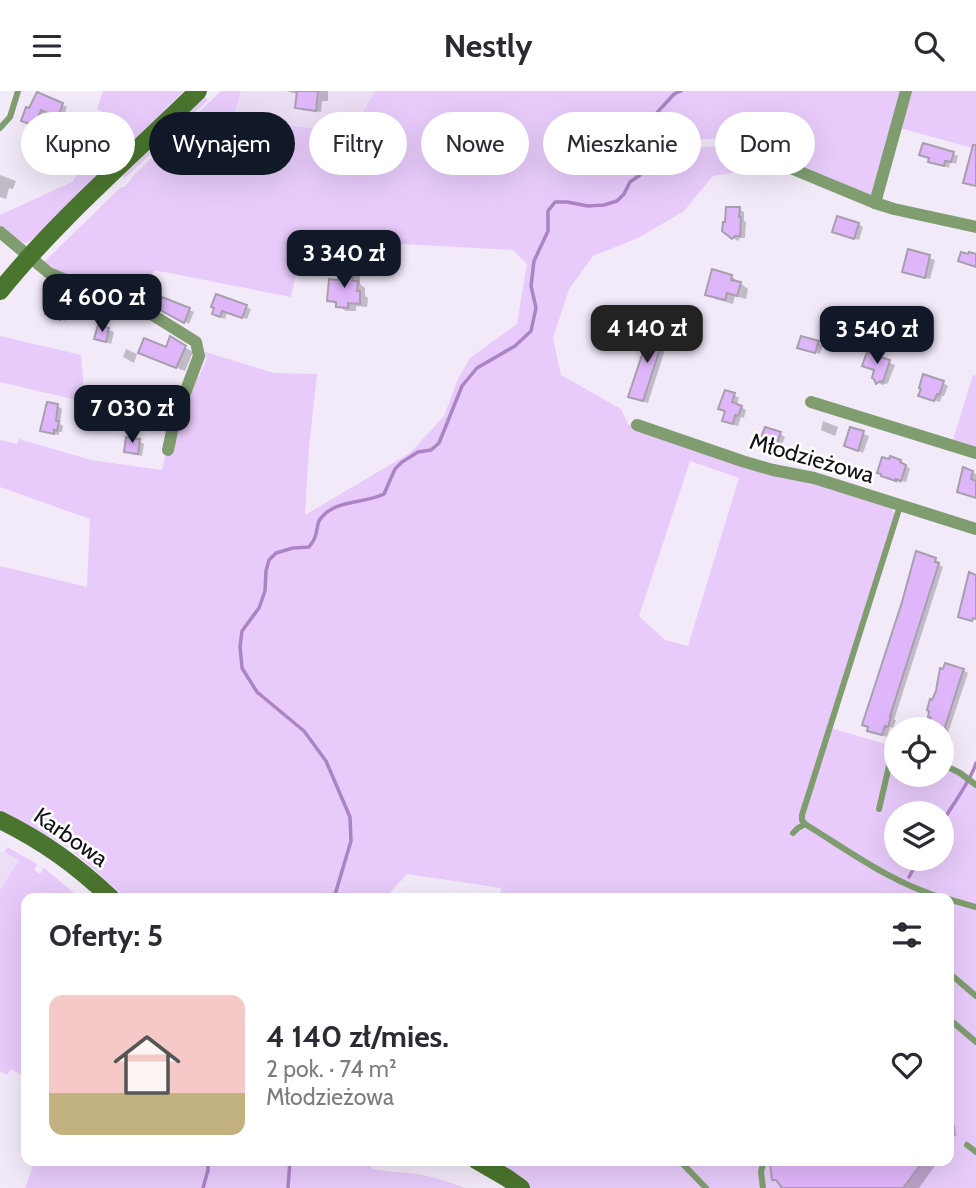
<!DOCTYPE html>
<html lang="pl">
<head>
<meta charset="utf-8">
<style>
  body { margin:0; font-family:Cabin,sans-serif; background:#f2f2f3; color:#2b2b33; height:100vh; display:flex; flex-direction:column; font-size:26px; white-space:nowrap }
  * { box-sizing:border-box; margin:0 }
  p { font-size:23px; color:#7c7c81 }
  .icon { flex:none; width:38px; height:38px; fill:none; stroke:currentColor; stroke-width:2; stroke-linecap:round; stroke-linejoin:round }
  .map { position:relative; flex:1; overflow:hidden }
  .sheet { position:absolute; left:21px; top:802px; width:933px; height:273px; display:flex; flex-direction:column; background:#fff; border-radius:14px; box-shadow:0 7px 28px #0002 }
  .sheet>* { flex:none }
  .hud { position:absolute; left:21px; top:21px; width:934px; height:63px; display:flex; gap:14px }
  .buttons { position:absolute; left:884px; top:626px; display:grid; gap:14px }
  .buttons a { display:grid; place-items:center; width:70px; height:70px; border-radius:50%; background:#fff; box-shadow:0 7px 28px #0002; font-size:35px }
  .price { position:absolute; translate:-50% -60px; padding:0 16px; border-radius:14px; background:#111827; color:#fff; font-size:23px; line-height:46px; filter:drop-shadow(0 2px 4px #0008) }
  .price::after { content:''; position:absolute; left:50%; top:42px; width:21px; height:16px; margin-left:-10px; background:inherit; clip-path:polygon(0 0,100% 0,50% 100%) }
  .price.on { background:#222; color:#fff }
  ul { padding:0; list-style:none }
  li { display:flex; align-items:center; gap:21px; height:175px; padding:0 28px }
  li span { display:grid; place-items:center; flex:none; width:196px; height:140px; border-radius:14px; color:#555 }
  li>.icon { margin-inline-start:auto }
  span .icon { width:84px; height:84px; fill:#fffc; stroke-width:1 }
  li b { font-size:30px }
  h2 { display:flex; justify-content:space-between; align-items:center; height:84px; padding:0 28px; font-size:30px }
  .pill { padding:0 24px; border-radius:32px; background:#fff; box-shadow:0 7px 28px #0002; font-size:24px; line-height:63px }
  .pill.on { background:#111827; color:#fff }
  header { display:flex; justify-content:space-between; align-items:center; height:91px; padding:0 28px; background:#fff; font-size:32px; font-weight:800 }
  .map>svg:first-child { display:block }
</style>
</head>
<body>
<header><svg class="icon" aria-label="menu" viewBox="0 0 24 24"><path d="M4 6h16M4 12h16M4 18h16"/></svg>Nestly<svg class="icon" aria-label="search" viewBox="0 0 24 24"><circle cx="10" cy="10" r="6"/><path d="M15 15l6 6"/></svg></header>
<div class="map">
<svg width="976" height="1097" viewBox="0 0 976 1097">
  <rect width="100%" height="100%" fill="#f2e9f9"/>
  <g fill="#ecdef5">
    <polygon points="241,0 375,0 353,41 233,29"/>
    <polygon points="0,760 19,769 0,799"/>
  </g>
  <g fill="#e8cbfb" fill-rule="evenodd">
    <polygon points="103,0 184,0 165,18 166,21 107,74 34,147 27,152 21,151 0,134 0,124 72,91 97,58 105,22 97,18"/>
    <path d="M 221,0 L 241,0 L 233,29 L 352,41 L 375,0 L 901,0 L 872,105 L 761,57 L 720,47 L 674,51 L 679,60 C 720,52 743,54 781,74 L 713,85 L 684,120 L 638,147 L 593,165 L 569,198 L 553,247 L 561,284 L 621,318 L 628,333 L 742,373 L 893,415 L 892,420 L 895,422 L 827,636 L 896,656 L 896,684 L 942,684 L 942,670 L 962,679 L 976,689 L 976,1097 L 530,1097 L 489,1069 L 948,1069 L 948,807 L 500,807 L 501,797 L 407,783 L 385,807 L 126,807 L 68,756 L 29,734 L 0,719 L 0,475 L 87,496 L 90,428 L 0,396 L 0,349 L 17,353 L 19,348 L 91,369 L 162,379 L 166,361 L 193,285 L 199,286 L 207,267 L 202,265 L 202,260 L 274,282 L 317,283 L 309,356 L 305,424 L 410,362 L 444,325 L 458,288 L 470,267 L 517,233 L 527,173 L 513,159 L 380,152 L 303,150 L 291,206 L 154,179 L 140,212 C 114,203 63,190 44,171 L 121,96 L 124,96 L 132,88 L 131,87 ZM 690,370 L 739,387 L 688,555 L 665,549 L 639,525 ZM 896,723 L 942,723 L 942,768 L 896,768 Z"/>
    <polygon points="911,0 976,0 976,58 900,37"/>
    <polygon points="205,6 208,9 125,87 123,86 123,85"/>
    <polygon points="0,245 81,264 85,311 0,291"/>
    <polygon points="973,284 976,285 976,359 952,352"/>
    <polygon points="7,756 37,773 34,779 40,783 44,777 80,807 26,807 26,987 11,978 7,984 0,980 0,799 19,769 4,761"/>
    <path d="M 35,1069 L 371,1069 L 371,1077 C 380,1080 389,1080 399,1081 C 422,1082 444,1089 465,1097 L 25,1097 Z"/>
  </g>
  <g fill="#0003">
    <polygon points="286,0 328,0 328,10 322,10 321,21 302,19 297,16 298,3"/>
    <polygon points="38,3 67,16 63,27 46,21 40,36 28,32 30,20"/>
    <polygon points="953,63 958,65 956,73 950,71 949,77 930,70"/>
    <polygon points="0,84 16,90 13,98 9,97 6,108 0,106"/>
    <polygon points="739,118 744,121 744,130 746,131 745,147 740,147 738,150 733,147"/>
    <polygon points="858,133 863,136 859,149 839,143"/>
    <polygon points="909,160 935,169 930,188 909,183"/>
    <polygon points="352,180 360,185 360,193 365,197 365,205 368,207 367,216 356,215 356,220 346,220 329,209"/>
    <polygon points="731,185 748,198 746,208 735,205 733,213 715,208 707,203"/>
    <polygon points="160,216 189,219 194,221 189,233"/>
    <polygon points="216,216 246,216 251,218 247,228 227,221 225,228 219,226"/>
    <polygon points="64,217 69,220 65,230 53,225"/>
    <polygon points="99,236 114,241 111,253 96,247"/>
    <polygon points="664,243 669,246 648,312 635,308"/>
    <polygon points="171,248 193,261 185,280 148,266 167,258"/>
    <polygon points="818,252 823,254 820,263 804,259"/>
    <polygon points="126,258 137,263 134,272 123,266"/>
    <polygon points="868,264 895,274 888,292 882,294 877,291 876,279"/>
    <polygon points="943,292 948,295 944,305 942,305 940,311 925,307"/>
    <polygon points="734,304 739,307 737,314 746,319 744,327 741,326 738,335 729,332 727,320"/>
    <polygon points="57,315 62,318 60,333 63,335 62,341 59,341 59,344 47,342 42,339"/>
    <polygon points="823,330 838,336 835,345 821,339"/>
    <polygon points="851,338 869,345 863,362 846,355"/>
    <polygon points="780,343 785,346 781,356 777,354 773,356 768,353"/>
    <polygon points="139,350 144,353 142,365 131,363 126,360"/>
    <polygon points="900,370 910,378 906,391 902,390 901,392 883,384"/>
    <polygon points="973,381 976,383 976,407 964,403"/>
    <polygon points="935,469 940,471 939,474 943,476 894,629 896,629 893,637 890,636 887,646 874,642"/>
    <polygon points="963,579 968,582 947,645 952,647 946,664 942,663 942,639 925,639 931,620"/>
    <polygon points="948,1030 955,1034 956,1045 953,1045 948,1053"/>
    <polygon points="780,1069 939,1069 919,1097 785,1097 782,1092 773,1088"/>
  </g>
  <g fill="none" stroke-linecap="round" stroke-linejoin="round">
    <g stroke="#ac83c5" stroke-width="3.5">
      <path d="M 942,732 C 952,714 971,690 976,672"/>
      <polyline points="909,786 919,768"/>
      <path d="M 334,807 L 351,750 L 350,726 L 326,670 L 304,640 L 257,601 L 242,577 L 240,556 L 242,540 L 259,517 L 265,500 L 266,480 L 269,469 L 276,462 L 293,457 L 309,456 C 311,453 314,450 315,446 C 317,441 317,435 319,430 C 332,408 364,413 384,403 L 395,378 L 402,371 L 418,361 L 431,359 L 439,352 L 462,295 L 477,277 L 515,255 L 531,240 L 536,217 L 531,195 L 534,170 L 548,140 L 548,120 L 555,111 L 567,111 L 588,115 L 604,114 L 617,110 L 624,103 L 630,91 L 640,84 L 646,72 L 645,63 L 640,51 L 644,36 L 674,3 L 681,0"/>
      <polyline points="203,1097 208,1079 208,1069"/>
      <polyline points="288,1097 290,1069"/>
    </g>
  </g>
  <g fill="#e0b6fb" stroke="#a89fae" stroke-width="2">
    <polygon points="297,0 318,0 316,20 295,17"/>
    <polygon points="37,1 63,12 58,26 41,19 35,35 21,30 26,16 29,17"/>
    <polygon points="923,52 954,61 951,71 945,70 944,75 928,71 929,67 919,64"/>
    <polygon points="973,54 976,54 976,95 963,92"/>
    <polygon points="726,116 740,116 739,126 741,126 740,145 735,145 732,148 722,140 723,131 725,131"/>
    <polygon points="837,125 859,132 854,148 832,141"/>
    <polygon points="908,158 930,164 925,187 902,181"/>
    <polygon points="961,161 968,163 969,161 976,163 976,176 958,170"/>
    <polygon points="339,178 353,178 352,190 358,190 357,200 360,200 360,213 348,212 348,217 336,216 336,211 327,210 329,188 338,189"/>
    <polygon points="712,178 732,184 731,189 741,191 737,205 727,202 725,209 705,204"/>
    <polygon points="216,203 247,214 242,227 222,220 220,226 212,223 214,217 211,216"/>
    <polygon points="162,206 190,217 184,232 157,217"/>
    <polygon points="50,210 65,216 60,229 45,223"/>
    <polygon points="98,234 109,237 106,251 94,248"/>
    <polygon points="651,237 665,242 643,310 628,306"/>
    <polygon points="170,245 186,255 176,277 138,262 144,247 166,256"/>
    <polygon points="801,245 819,250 815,262 797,257"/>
    <polygon points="867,261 890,269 883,291 880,290 876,293 874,288 872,287 874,279 862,275"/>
    <polygon points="923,283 944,290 939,304 937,303 934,310 918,305 921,298 919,297"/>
    <polygon points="725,299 735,302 732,311 742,315 738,325 735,324 733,333 722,330 725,320 718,318"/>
    <polygon points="47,311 58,313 56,330 59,330 57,340 54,339 54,343 40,340"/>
    <polygon points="765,336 781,341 776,355 771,353 767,355 764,351 760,349"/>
    <polygon points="850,336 864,340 858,360 844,355"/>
    <polygon points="126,346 140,348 138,363 124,361"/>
    <polygon points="890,365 901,369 900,371 906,374 901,390 896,388 896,390 881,385 881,383 877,382 882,366 889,368"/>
    <polygon points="963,376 973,380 971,388 976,390 976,407 957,401"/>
    <polygon points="916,460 936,467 935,471 939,472 890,625 891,625 888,636 885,635 882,644 867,640 868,636 862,634 902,511"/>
    <polygon points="969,481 976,484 976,528 973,527 972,530 958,526"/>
    <polygon points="945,572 964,578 963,580 944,639 927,639 931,627 928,626 929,620 927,619 930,608 932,609 936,600 940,577 943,578"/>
    <polygon points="778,1069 924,1069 903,1097 782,1097 776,1089 772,1089 770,1071 777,1071"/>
  </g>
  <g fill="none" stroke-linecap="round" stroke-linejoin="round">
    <g stroke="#7f9d6f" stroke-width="6">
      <polyline points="0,37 10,26 18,0"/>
      <path d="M 900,415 L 802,724 L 802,729 L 805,733 C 849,760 893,793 943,807"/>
      <polyline points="942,673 960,682 976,694"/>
      <polyline points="879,718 893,658 896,659"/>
      <polyline points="793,742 798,737 805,733"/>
      <polyline points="948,808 976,816"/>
      <polyline points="948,881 976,905"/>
      <polyline points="948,927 976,951"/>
      <polyline points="967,1054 976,1061"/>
      <polyline points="679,1069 706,1097"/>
      <polyline points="763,1097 761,1081 764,1069"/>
    </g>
    <g stroke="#7f9d6f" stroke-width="12">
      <polyline points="781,70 793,78 875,112 894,118 976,136"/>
      <polyline points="875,112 906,0"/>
      <polyline points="0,141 49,182 85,197 127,208 196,251 199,265 174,331 168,359"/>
      <polyline points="811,311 976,362"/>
      <polyline points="637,334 742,370 773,379 814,387 976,438"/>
    </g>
    <g stroke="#4a752e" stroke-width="18">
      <path d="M 0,200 C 59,127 131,66 198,0"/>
      <path d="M 0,729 C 43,750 76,774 111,807"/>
      <polyline points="476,1069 507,1087 521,1097"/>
    </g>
  </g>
  <g text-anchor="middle" stroke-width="5" stroke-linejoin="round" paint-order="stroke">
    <g font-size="23" fill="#120f14" stroke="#fff">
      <text transform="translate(812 367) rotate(16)" y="8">Młodzieżowa</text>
      <text transform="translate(71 746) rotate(35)" y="8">Karbowa</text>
    </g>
  </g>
</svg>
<div class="buttons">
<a><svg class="icon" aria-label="locate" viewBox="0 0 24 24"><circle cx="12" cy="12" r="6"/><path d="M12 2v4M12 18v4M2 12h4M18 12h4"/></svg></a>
<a><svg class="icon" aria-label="layers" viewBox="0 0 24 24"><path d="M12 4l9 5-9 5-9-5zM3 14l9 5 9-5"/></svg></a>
</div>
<b class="price" style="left:344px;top:199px">3 340 zł</b>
<b class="price" style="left:102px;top:243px">4 600 zł</b>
<b class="price on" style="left:647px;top:274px">4 140 zł</b>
<b class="price" style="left:877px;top:275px">3 540 zł</b>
<b class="price" style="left:132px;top:354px">7 030 zł</b>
<div class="hud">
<a class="pill">Kupno</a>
<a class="pill on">Wynajem</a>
<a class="pill">Filtry</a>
<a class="pill">Nowe</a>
<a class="pill">Mieszkanie</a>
<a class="pill">Dom</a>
</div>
<section class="sheet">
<h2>Oferty: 5<svg class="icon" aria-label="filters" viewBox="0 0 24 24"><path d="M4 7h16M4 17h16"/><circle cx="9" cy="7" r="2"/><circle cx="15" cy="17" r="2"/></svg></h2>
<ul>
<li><span style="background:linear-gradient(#f6c9c9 70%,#c2b280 0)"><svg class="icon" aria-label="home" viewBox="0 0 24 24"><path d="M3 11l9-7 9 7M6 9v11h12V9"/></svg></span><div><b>4 140 zł/mies.</b><p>2 pok. · 74 m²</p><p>Młodzieżowa</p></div><svg class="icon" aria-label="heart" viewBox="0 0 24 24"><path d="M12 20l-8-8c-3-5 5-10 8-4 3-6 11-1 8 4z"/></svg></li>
</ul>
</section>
</div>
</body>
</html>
